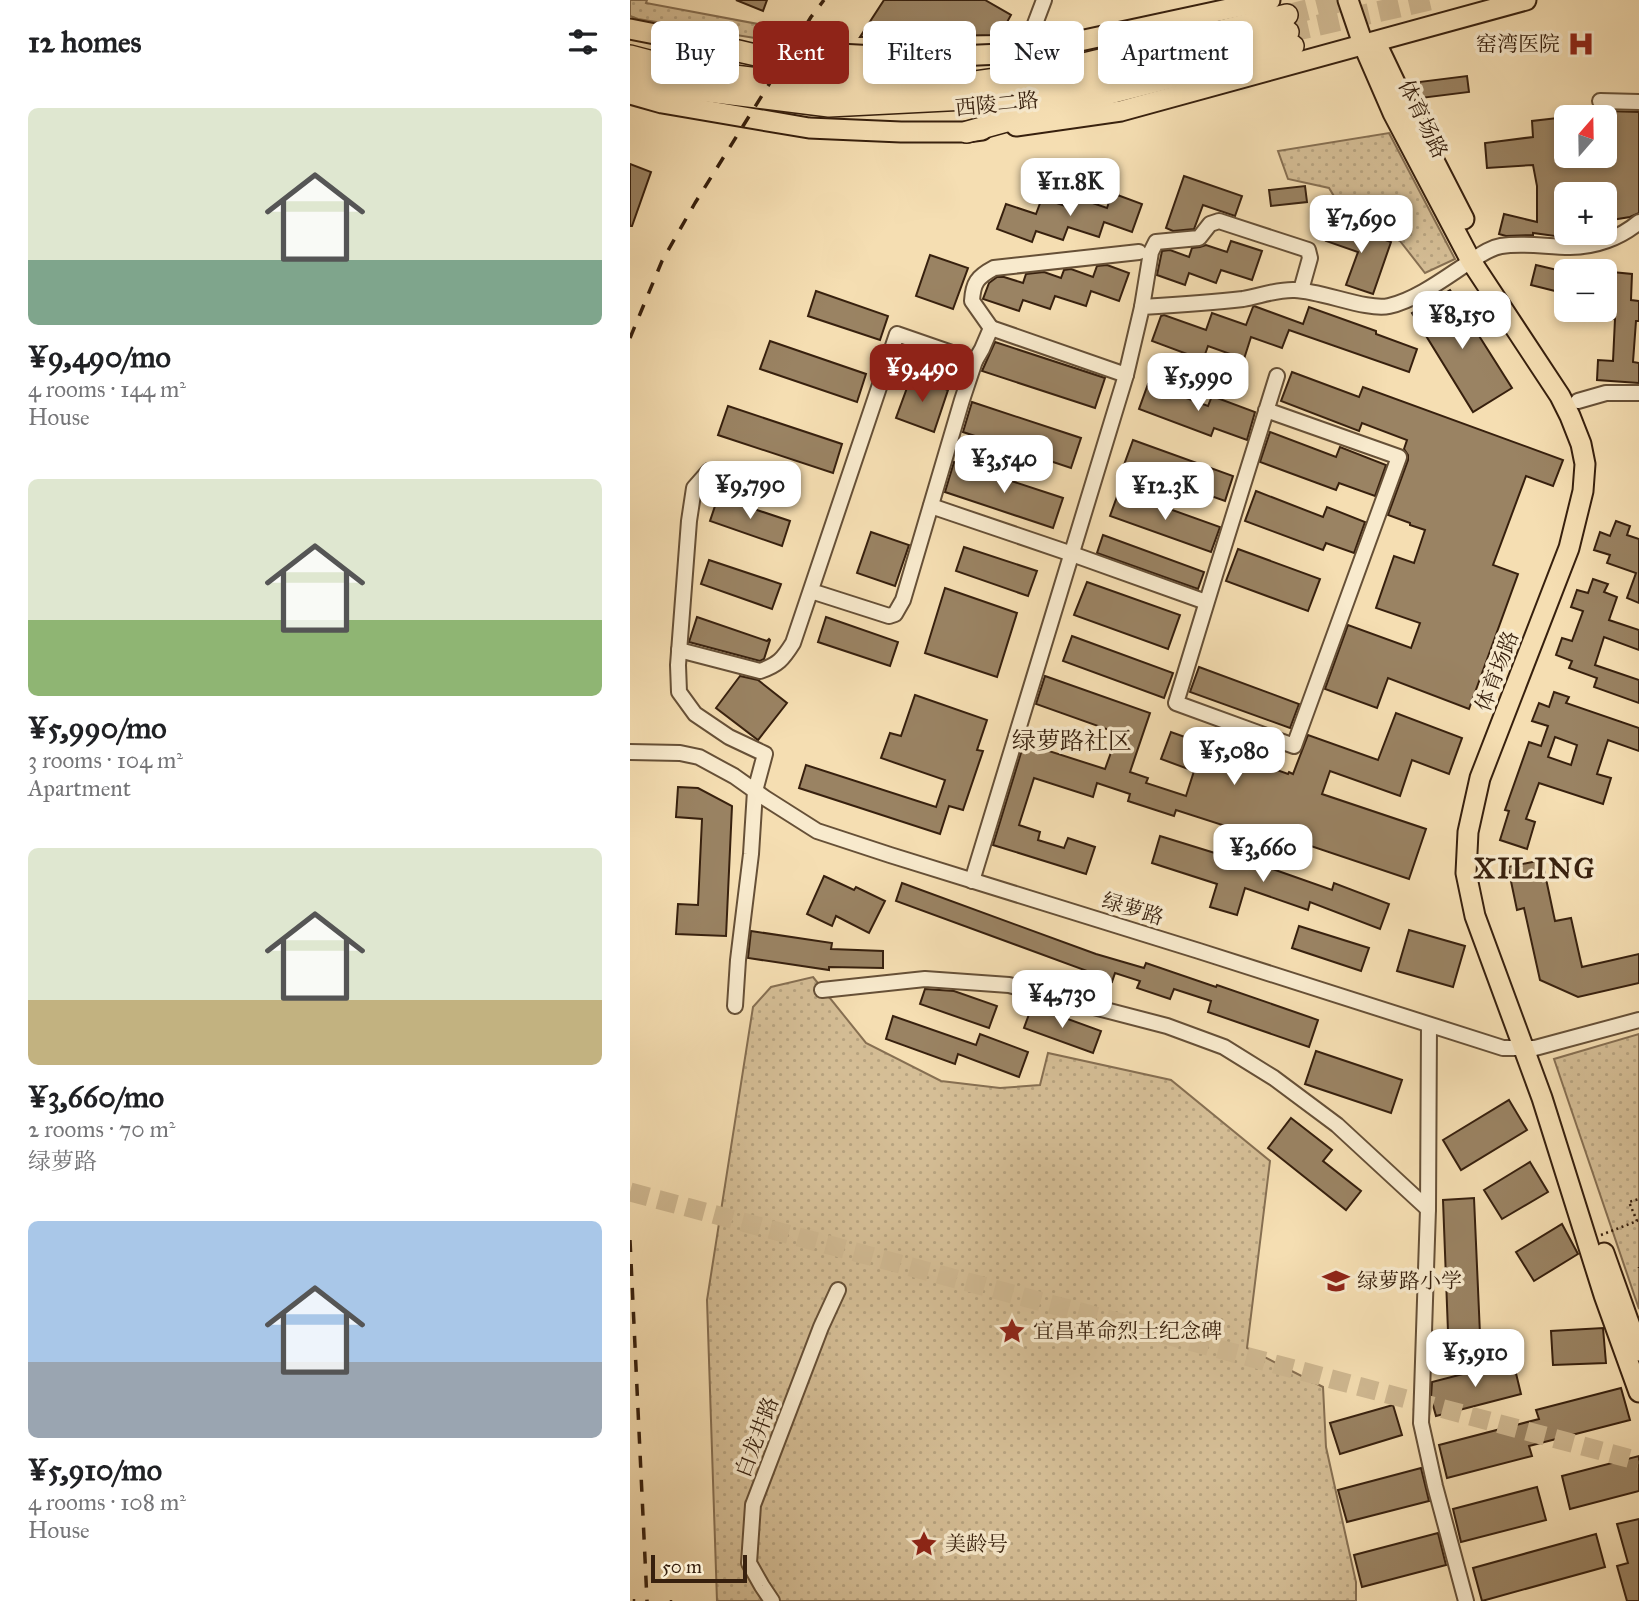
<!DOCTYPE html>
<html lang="en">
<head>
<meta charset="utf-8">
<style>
  body { margin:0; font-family:"IM FELL Great Primer","Noto Serif SC",serif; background:#f6f6f6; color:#202124; height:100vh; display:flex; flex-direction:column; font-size:26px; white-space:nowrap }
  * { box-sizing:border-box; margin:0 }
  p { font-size:23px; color:#757577 }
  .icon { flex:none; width:38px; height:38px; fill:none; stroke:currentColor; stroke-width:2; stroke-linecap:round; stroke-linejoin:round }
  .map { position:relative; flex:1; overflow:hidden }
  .details { display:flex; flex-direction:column; background:#fff; width:630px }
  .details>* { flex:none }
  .guide { position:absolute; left:21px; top:21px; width:665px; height:63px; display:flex; gap:14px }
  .needle { width:46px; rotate:20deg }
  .fabs { position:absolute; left:924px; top:105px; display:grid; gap:14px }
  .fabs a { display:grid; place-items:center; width:63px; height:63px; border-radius:10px; background:#fff; box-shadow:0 4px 10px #0003; font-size:35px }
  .scale { position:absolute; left:21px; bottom:18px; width:96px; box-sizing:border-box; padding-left:7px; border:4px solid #37200e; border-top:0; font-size:19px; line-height:24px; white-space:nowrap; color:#37200e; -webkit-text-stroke:5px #f8eacd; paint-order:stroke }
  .price { position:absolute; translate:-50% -60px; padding:0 16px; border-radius:14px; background:#fff; color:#222; font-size:23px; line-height:46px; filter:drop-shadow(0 2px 4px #0008) }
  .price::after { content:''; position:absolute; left:50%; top:42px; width:21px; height:16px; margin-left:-10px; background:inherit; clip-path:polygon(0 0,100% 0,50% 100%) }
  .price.on { background:#8f2418; color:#fff }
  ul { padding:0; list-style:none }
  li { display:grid; align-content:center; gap:14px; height:371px; padding:0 28px }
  li span { display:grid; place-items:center; height:217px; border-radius:10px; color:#555 }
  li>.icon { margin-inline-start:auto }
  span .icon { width:126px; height:126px; fill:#fffc; stroke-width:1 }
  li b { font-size:30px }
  h2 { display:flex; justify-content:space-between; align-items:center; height:84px; padding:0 28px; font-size:30px }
  .pill { padding:0 24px; border-radius:10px; background:#fff; box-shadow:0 4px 10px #0003; font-size:24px; line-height:63px }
  .pill.on { background:#8f2418; color:#fff }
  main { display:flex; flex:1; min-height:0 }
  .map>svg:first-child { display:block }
</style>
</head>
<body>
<main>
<section class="details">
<h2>12 homes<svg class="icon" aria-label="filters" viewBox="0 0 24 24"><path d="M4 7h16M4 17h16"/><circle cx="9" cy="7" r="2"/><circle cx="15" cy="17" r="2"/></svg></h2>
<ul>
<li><span style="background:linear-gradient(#dfe7d0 70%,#7fa58c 0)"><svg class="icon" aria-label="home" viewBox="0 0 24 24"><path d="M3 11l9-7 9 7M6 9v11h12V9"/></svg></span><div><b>¥9,490/mo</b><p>4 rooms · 144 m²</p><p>House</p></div></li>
<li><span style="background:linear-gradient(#dfe7d0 65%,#8fb573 0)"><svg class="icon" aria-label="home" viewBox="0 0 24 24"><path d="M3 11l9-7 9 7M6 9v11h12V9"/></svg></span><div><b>¥5,990/mo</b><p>3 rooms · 104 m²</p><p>Apartment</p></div></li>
<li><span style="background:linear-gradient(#dfe7d0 70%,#c2b280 0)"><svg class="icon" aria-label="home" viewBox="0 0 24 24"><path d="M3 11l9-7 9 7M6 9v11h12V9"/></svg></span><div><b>¥3,660/mo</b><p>2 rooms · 70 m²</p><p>绿萝路</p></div></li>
<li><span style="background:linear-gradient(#a9c7e8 65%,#9aa5b1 0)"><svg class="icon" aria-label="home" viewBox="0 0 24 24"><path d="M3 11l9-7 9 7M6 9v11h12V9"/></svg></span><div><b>¥5,910/mo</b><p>4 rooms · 108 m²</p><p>House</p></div></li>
</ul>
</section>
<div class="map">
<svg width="1009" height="1601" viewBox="0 0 1009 1601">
  <defs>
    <pattern id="park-dots" width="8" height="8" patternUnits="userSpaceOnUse" patternTransform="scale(1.75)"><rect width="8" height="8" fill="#d5be96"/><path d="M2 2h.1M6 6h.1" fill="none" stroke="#b7a380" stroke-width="1.8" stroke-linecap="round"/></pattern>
  </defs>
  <rect width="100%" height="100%" fill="#f5deb2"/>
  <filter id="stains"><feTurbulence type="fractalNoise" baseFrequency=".00286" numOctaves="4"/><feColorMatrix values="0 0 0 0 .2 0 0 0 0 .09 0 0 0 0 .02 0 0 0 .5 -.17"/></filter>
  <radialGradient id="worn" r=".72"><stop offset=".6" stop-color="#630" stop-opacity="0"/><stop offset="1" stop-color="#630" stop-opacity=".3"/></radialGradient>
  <g fill="url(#park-dots)" stroke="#866f52" stroke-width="2">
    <polygon points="0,0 17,0 16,3 144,27 137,40 8,19 0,16"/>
    <polygon points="759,133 825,259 795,273 770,241 713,211 699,188 658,179 648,151"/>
    <polygon points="183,977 236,1043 311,1081 370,1088 410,1085 418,1053 541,1080 640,1161 617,1348 693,1387 696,1447 726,1582 726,1601 87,1601 77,1300 123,1007 141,987"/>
    <polygon points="1009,1034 1009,1309 924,1059"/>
  </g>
  <g fill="#9a8363" stroke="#37200e" stroke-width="2" fill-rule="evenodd">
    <polygon points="106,0 137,0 133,11"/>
    <polygon points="254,0 355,0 381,15 370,35 230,37"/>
    <polygon points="837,76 839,92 791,98 789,82"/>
    <polygon points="975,111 1009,112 1009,213 1000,217 975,221 975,194 936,194 936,219 932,237 903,233 903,235 876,236 869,234 874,214 907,222 907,186 903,165 857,168 855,143 903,137 902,121 936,117 936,156 975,156"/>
    <polygon points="0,164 21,172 2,226 0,226"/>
    <polygon points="554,176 612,196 605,216 573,205 564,229 543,231 536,228"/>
    <polygon points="675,186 677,202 641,206 639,190"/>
    <polygon points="482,193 512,204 502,232 474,222 469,237 438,227 433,240 406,231 402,242 367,229 376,204 406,214 412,198 444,209 448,198 477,208"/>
    <polygon points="703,221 761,242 743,294 716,285 728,252 696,241"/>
    <polygon points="601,241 632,251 622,280 591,270 586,283 559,273 555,285 527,275 532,251 540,250 559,257 562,248 570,247 576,245 597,252"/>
    <polygon points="300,255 338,268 323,309 286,296"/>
    <polygon points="477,265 499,273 489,301 461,291 456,306 425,296 420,309 393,300 389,311 353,299 359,283 367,277 374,277 393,283 396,274 414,272 431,278 434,270 441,269 463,277 467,266"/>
    <polygon points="906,265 936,272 936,286 931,284 929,292 901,285"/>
    <polygon points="982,272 1002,274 1001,300 1009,301 1009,321 1006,321 1003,362 1009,363 1009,383 967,380 968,360 983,361 985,319 975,319 975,299 980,299"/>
    <polygon points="820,290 882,388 843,412 782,313"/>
    <polygon points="186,291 258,316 250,340 178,316"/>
    <polygon points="624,306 673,324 679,307 746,331 746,334 787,349 779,372 659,330 652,348 621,337 614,359 578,346 573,360 522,341 531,316 534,315 576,330 582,313 616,325 623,307"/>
    <polygon points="140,341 236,374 227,402 130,369"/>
    <polygon points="365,342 475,378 465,408 352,371"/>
    <polygon points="662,372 729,397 733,387 933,460 923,486 896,476 863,565 888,574 839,709 758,678 747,708 695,689 718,625 781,648 790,623 746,608 764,556 784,563 795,530 780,525 780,523 758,515 778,460 778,455 774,449 777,440 732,423 729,431 651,401"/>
    <polygon points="281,377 318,390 304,432 266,418"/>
    <polygon points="518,384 578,406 582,396 625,412 617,440 584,428 581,436 509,409"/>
    <polygon points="342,402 451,438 441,468 333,432"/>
    <polygon points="98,406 212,444 203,473 88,435"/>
    <polygon points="640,432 706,457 710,447 756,465 745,496 709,483 706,490 630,462"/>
    <polygon points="503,440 603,476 595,501 494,465"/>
    <polygon points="324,462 433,498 423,528 315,492"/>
    <polygon points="489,491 590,527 581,552 480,516"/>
    <polygon points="626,491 693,517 697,507 735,522 724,553 696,543 693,550 615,521"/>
    <polygon points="88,497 160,521 152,546 80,521"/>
    <polygon points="986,521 1000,526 997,535 1009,539 1009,603 997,598 1006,573 977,563 980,555 964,550 970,532 980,536"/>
    <polygon points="241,532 279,545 265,586 227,573"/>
    <polygon points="473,535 574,572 568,589 467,553"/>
    <polygon points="334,547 407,571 398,596 326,571"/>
    <polygon points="608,549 690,579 678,611 596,581"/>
    <polygon points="79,560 151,584 142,609 71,584"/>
    <polygon points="963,579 978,584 974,592 987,597 979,620 1009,630 1009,650 974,637 965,665 1009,680 1009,703 964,687 967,678 939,668 942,661 926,655 932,638 942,641 953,611 941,607 947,590 958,593"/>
    <polygon points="457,582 550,615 538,649 444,615"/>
    <polygon points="315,588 387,613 367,677 295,653"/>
    <polygon points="67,617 137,641 139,639 140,640 134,659 130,661 59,642"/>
    <polygon points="196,617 268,642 260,666 188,642"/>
    <polygon points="442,636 543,673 534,698 433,661"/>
    <polygon points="569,667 669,704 660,728 560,692"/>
    <polygon points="110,676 128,680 157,703 128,740 86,708"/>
    <polygon points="415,676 520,713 500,772 518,778 516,783 556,796 564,771 531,759 541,732 658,774 659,772 663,774 678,735 748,760 766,713 832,738 819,774 782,760 770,796 700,771 692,794 796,829 779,879 675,844 673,851 546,810 544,816 498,801 500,794 467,783 463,797 404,778 389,825 410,832 408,840 434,848 438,838 465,847 456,874 363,845 394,743 475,769 488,733 406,704"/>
    <path d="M 924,692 L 939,697 L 936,703 L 1009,728 L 1009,751 L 978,740 L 967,774 L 981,778 L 973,804 L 909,783 L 896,819 L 905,822 L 897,849 L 870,840 L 879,811 L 875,810 L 899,742 L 911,746 L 918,726 L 902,721 L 909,703 L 919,707 ZM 925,737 L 947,745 L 941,765 L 918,757 Z"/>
    <polygon points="285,695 357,720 347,750 353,751 333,810 319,806 310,834 169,788 176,765 306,807 315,780 251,758 260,733 271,736"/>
    <polygon points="48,787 68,788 102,806 96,936 46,934 48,904 68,905 72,819 46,817"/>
    <polygon points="530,836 630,867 631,865 702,890 704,883 759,904 750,929 680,902 678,910 615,888 607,915 580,907 587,884 522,863"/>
    <polygon points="912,860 925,921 941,918 952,967 1009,954 1009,983 948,997 910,980 894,908 887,910 878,867"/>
    <polygon points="194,876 224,890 226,887 255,901 239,933 206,916 202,926 177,914"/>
    <polygon points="272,883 466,954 514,968 516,963 586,987 587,985 688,1020 679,1047 578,1012 581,1001 544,989 540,999 507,988 510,981 485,973 482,982 459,975 460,972 266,901"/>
    <polygon points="669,926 739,948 731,971 662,948"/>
    <polygon points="779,930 835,946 823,987 767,971"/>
    <polygon points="121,931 202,943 201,949 253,951 253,968 199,967 199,970 118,958"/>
    <polygon points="295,989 324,991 367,1006 359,1028 290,1004"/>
    <polygon points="402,1006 471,1031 463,1053 394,1028"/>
    <polygon points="263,1016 346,1045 350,1034 398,1052 389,1077 328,1054 325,1064 256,1039"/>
    <polygon points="686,1051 772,1080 761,1113 675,1084"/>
    <polygon points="879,1100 897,1130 831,1170 813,1140"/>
    <polygon points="661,1118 702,1150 693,1161 731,1191 716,1210 638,1148"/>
    <polygon points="900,1162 918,1192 872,1219 854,1190"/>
    <polygon points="844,1198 851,1357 819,1358 813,1200"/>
    <polygon points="932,1224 948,1254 904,1281 886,1252"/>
    <polygon points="973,1328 976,1363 923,1365 921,1331"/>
    <polygon points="883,1361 891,1394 806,1416 801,1398 802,1382"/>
    <polygon points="991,1388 1000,1420 899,1446 902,1456 817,1478 809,1445 909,1419 906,1410"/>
    <polygon points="763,1405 772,1435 710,1454 700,1423"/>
    <polygon points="1009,1456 1009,1491 940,1509 932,1476"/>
    <polygon points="791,1468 799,1501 717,1522 708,1490"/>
    <polygon points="907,1487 916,1520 831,1542 823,1509"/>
    <polygon points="1009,1519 1009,1601 997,1601 987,1566 998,1563 987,1524"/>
    <polygon points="808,1533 816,1565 732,1587 724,1555"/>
    <polygon points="966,1534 975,1567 852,1601 843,1568"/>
  </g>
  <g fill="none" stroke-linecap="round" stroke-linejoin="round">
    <polyline stroke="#cfb891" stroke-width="19" stroke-dasharray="19 10" stroke-linecap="butt" points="0,1192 1009,1461"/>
    <g stroke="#cfb891" stroke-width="21" stroke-dasharray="21 10" stroke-linecap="butt">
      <polyline points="657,15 717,0"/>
      <polyline points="658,32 800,0"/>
    </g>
    <defs>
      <g id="minor">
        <polyline points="394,53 414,0"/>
        <polyline points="970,101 1009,102"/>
        <polyline points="512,307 521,252 526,242 569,238 580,224 589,221 678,250 680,258 671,290"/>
        <polyline points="361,328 496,375"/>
        <path d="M 345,361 L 352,349 L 361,328 L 342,301 C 343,283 347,277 364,268 L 509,252"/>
        <polyline points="948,401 976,393 1009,393"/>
        <path d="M 636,410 L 769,457 L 664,746 L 546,703 C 579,594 613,484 647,376"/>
        <polyline points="79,471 64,488 59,521 48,665 49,692 65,714 99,737 135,754 125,791 121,854 108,960 105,1006"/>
        <polyline points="301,506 442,554 576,602"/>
        <path d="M 49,650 L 130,671 C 148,665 153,659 163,643 L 267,334 L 345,361 L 332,400 L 273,600 L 265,614 L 259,616 L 181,591"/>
        <polyline points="0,752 50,753 69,757 104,776 135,798 187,831 260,855 569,951 873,1048 905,1048 1009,1020"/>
        <path d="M 342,881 L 496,375 L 512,307 C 546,305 579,303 613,299 C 630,296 648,289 665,290 C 692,291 738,311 759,306 C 786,300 815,278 838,263 C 849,256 859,248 871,246 C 894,242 917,247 940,247 C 965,247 990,238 1009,222"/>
        <polyline points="192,990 295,979 379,985 537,1026 594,1047 644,1078 707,1125 798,1209"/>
        <polyline points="799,1025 798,1209 791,1423 805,1486 836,1601"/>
        <polyline points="142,1601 132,1586 119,1563 123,1505 191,1327 208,1290"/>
      </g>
      <g id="major">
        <polyline points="718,0 733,44 763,113 841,261 930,396 940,416 951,444 955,464 953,491 939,548 850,778 838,832 836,873 845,916 912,1098 974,1295 1009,1392"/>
        <polyline points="0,29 86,46 100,47"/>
        <polyline points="747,45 778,110 834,219"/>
        <polyline points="137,50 282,58 394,53 640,0"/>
        <polyline points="0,94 32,103 179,128 271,132 337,132 352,130"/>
        <polyline points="386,126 491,111 896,0"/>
        <polyline points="974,1253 1009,1351"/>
      </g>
      <g id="highway">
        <path d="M 86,46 C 142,58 199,75 256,75"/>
        <polyline points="0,56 19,61 96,75 202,88 310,87 429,70 657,15"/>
        <polyline points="0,76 44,87 199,106 376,97 447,86 658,32"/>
        <polyline points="337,132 441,103 663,46"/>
      </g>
    </defs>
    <use href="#minor" stroke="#665037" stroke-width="18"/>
    <use href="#major" stroke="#37200e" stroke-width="23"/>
    <use href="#highway" stroke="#37200e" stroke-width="24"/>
    <g stroke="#37200e" stroke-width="2.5" stroke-dasharray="2 3.5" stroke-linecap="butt">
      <polyline points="971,1235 1007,1221 999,1202 1009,1199"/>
      <polyline points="1009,1267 1009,1268"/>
      <polyline points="4,1599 4,1601"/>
      <polyline points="41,1600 41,1601"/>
    </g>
    <use href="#minor" stroke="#f8eacd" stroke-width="14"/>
    <use href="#major" stroke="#f5deb2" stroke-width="19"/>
    <use href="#highway" stroke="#f5deb2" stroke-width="21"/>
    <g stroke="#37200e" stroke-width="3.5" stroke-dasharray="12 12" stroke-linecap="butt">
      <polyline points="0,338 32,261 65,203 181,17 194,0"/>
      <polyline points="0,1240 17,1601"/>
    </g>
  </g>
  <defs>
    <symbol id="hospital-bare" viewBox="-9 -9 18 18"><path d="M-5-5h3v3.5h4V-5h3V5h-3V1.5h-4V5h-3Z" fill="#8f2418" stroke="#f8eacd" stroke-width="2.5" paint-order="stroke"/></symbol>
    <symbol id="school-bare" viewBox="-9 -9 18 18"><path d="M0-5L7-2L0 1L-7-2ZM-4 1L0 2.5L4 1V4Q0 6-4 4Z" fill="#8f2418" stroke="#f8eacd" stroke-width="2.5" paint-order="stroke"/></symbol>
    <symbol id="sight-bare" viewBox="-9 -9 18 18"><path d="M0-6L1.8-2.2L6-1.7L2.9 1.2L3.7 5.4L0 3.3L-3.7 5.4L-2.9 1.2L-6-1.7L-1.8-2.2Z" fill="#8f2418" stroke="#f8eacd" stroke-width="2.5" paint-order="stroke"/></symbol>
  </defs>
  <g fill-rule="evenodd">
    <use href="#hospital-bare" x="932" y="25" width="38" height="38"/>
    <use href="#school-bare" x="687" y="1262" width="38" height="38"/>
    <use href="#sight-bare" x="363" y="1312" width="38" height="38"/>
    <use href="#sight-bare" x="275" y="1525" width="38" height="38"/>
  </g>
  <g text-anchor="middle" stroke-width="7" stroke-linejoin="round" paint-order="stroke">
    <g font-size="21" fill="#37200e" stroke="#f8eacd" text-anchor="start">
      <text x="930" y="51" text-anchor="end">窑湾医院</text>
      <text x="727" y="1288">绿萝路小学</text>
      <text x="403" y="1338">宜昌革命烈士纪念碑</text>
      <text x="315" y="1551">美龄号</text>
    </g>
    <g font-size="21" fill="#37200e" stroke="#f8eacd">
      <text transform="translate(367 104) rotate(-6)" y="7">西陵二路</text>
      <text transform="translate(793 119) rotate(64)" y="7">体育场路</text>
      <text transform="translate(867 671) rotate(-69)" y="7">体育场路</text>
      <text transform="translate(503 909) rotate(17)" y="7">绿萝路</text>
      <text transform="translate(127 1437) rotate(-69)" y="7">白龙井路</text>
    </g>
    <g font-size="24" fill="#37200e" stroke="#f8eacd">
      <text x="442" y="749">绿萝路社区</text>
    </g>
    <g font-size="28" font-weight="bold" letter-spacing="2" fill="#37200e" stroke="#f8eacd">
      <text x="905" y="878">XILING</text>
    </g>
  </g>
  <rect width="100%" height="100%" filter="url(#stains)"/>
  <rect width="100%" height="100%" fill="url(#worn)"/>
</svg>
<div class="fabs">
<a><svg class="needle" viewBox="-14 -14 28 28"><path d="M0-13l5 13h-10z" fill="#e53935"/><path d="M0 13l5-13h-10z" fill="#757577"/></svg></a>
<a>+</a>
<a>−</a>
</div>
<div class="scale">50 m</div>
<b class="price" style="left:440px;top:218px">¥11.8K</b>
<b class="price" style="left:731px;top:255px">¥7,690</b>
<b class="price" style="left:832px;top:351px">¥8,150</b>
<b class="price on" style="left:292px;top:404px">¥9,490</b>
<b class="price" style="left:568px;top:413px">¥5,990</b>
<b class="price" style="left:374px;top:495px">¥3,540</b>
<b class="price" style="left:120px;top:521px">¥9,790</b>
<b class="price" style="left:535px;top:522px">¥12.3K</b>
<b class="price" style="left:604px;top:787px">¥5,080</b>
<b class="price" style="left:633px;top:884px">¥3,660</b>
<b class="price" style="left:432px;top:1030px">¥4,730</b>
<b class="price" style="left:845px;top:1389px">¥5,910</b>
<div class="guide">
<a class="pill">Buy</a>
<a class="pill on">Rent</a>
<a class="pill">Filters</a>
<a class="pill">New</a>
<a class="pill">Apartment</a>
</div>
</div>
</main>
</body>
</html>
